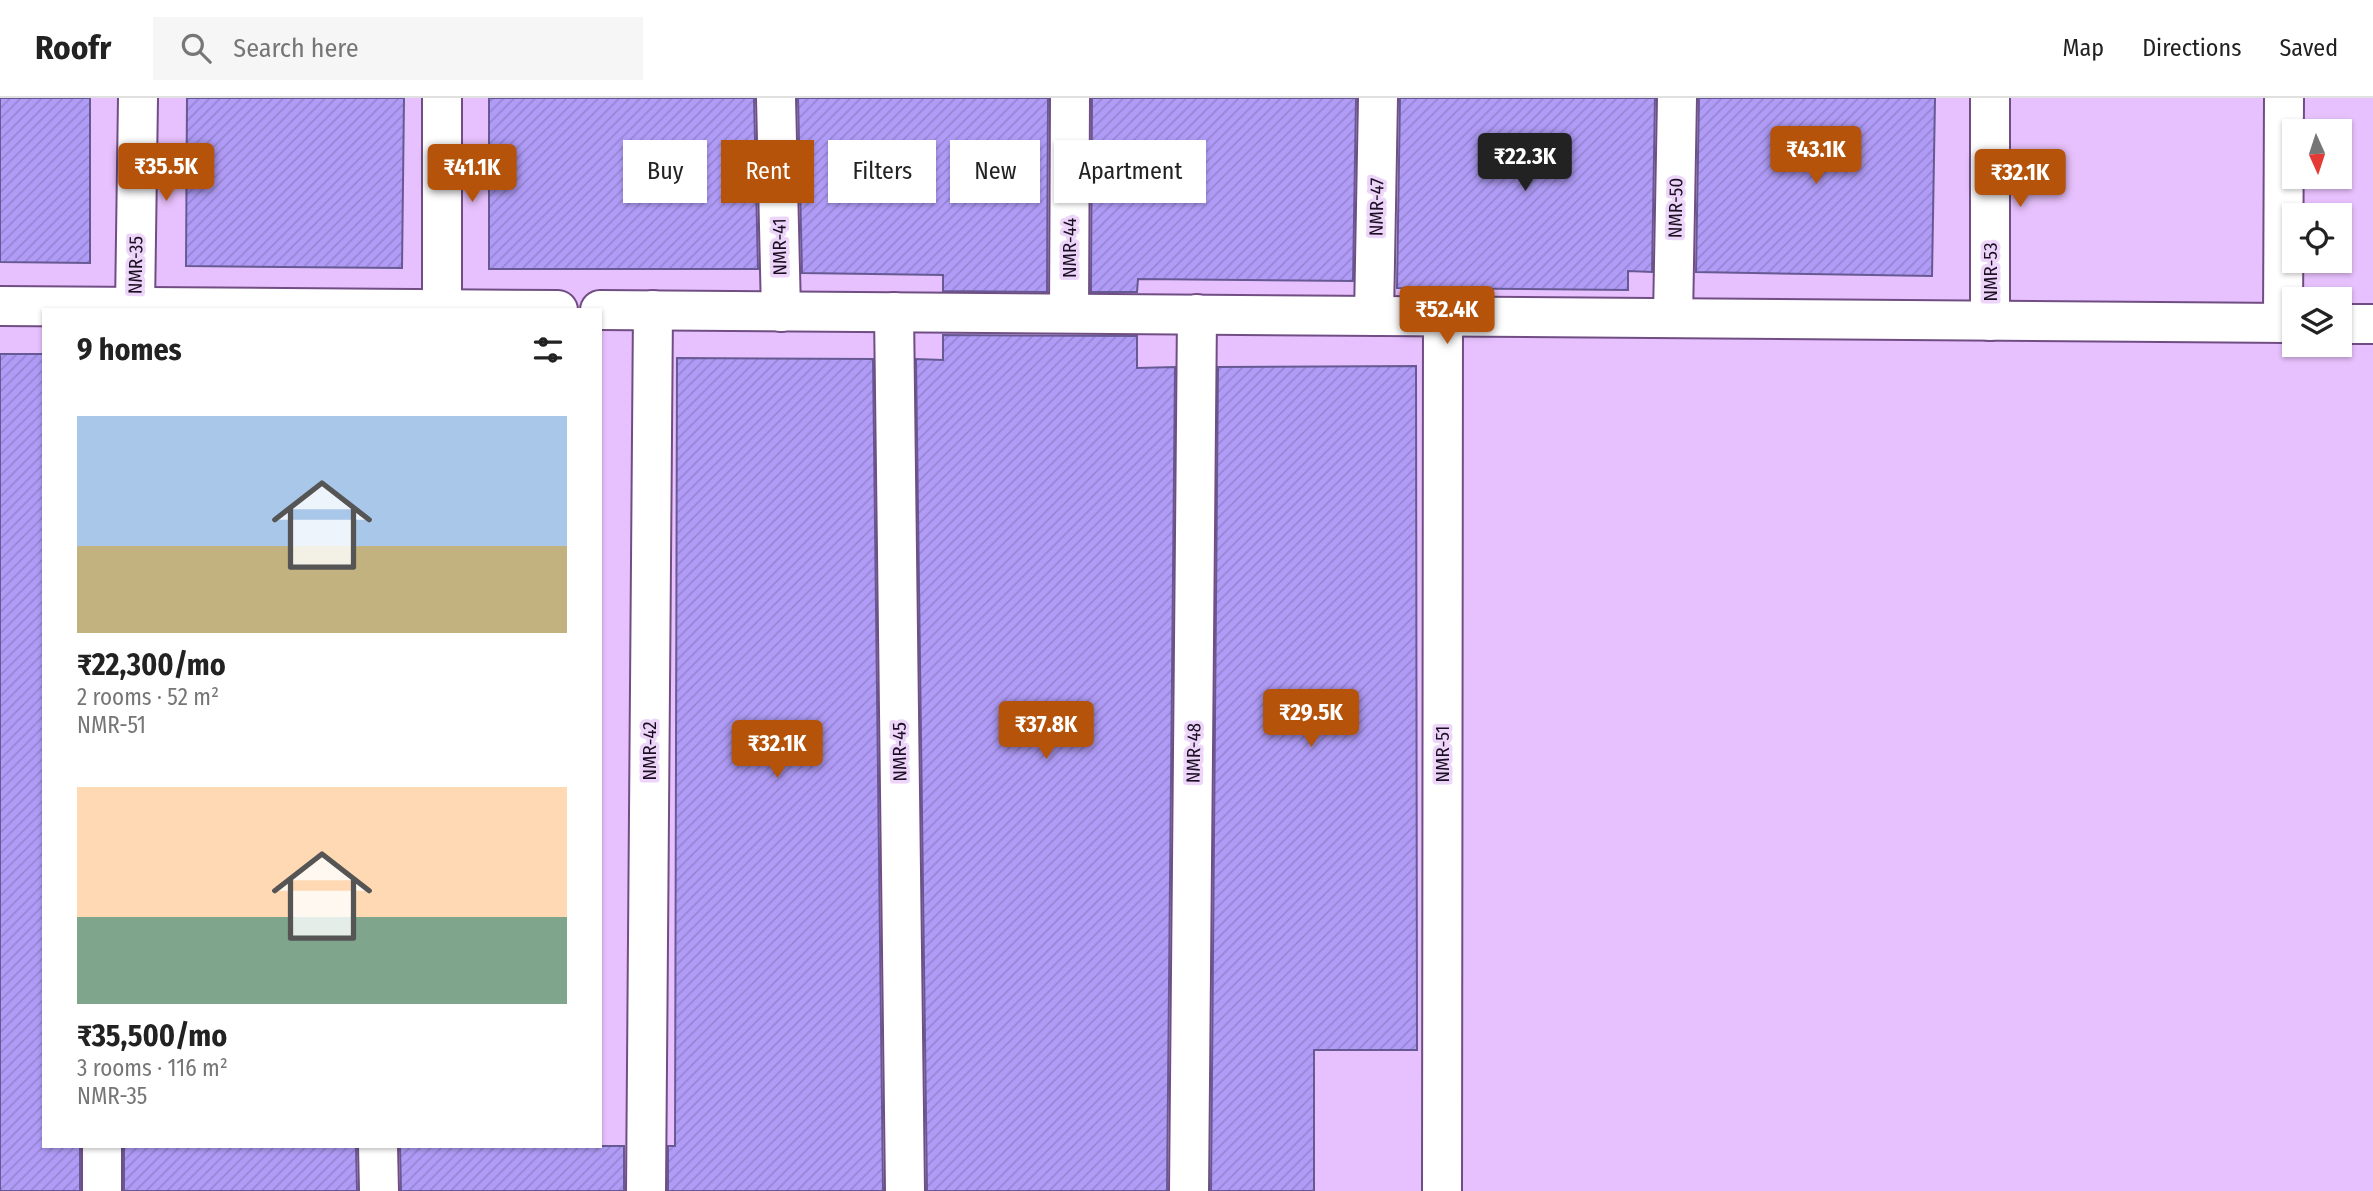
<!DOCTYPE html>
<html lang="en">
<head>
<meta charset="utf-8">
<style>
  body { margin:0; font-family:"Fira Sans Condensed",sans-serif; background:#f6f6f6; color:#222; height:100vh; display:flex; flex-direction:column; font-size:26px; white-space:nowrap }
  * { box-sizing:border-box; margin:0 }
  p { font-size:23px; color:#767676 }
  .icon { flex:none; width:38px; height:38px; fill:none; stroke:currentColor; stroke-width:2; stroke-linecap:round; stroke-linejoin:round }
  .map { position:relative; flex:1; overflow:hidden }
  .panel { position:absolute; left:42px; top:210px; width:560px; height:840px; display:flex; flex-direction:column; background:#fff; border-radius:0px; box-shadow:0 2px 5px #0004 }
  .panel>* { flex:none }
  .top-card { position:absolute; left:623px; top:42px; width:665px; height:63px; display:flex; gap:14px }
  .needle { width:46px; rotate:177deg }
  .controls { position:absolute; left:2282px; top:21px; display:grid; gap:14px }
  .controls a { display:grid; place-items:center; width:70px; height:70px; border-radius:0px; background:#fff; box-shadow:0 2px 5px #0004; font-size:35px }
  .price { position:absolute; translate:-50% -60px; padding:0 16px; border-radius:7px; background:#b45309; color:#fff; font-size:23px; line-height:46px; filter:drop-shadow(0 2px 4px #0008) }
  .price::after { content:''; position:absolute; left:50%; top:42px; width:21px; height:16px; margin-left:-10px; background:inherit; clip-path:polygon(0 0,100% 0,50% 100%) }
  .price.on { background:#222; color:#fff }
  ul { padding:0; list-style:none }
  li { display:grid; align-content:center; gap:14px; height:371px; padding:0 35px }
  li span { display:grid; place-items:center; height:217px; border-radius:0px; color:#555 }
  li>.icon { margin-inline-start:auto }
  span .icon { width:126px; height:126px; fill:#fffc; stroke-width:1 }
  li b { font-size:30px }
  h2 { display:flex; justify-content:space-between; align-items:center; height:84px; padding:0 35px; font-size:30px }
  .pill { padding:0 24px; border-radius:0px; background:#fff; box-shadow:0 2px 5px #0004; font-size:24px; line-height:63px }
  .pill.on { background:#b45309; color:#fff }
  header { display:flex; align-items:center; gap:42px; box-sizing:border-box; height:98px; padding:0 35px; background:#fff; border-bottom:2px solid #e0e0e0 }
  header strong { font-size:33px }
  nav { display:flex; gap:38px; margin-inline-start:auto; font-size:24px }
  .search { width:490px; height:63px; background:#f6f6f6; display:flex; align-items:center; gap:18px; box-sizing:border-box; padding:0 24px; border-radius:0px; color:#767676; font-size:26px }
  .map>svg:first-child { display:block }
</style>
</head>
<body>
<header>
<strong>Roofr</strong>
<div class="search"><svg class="icon" aria-label="search" viewBox="0 0 24 24"><circle cx="10" cy="10" r="6"/><path d="M15 15l6 6"/></svg>Search here</div>
<nav><a>Map</a><a>Directions</a><a>Saved</a></nav>
</header>
<div class="map">
<svg width="2373" height="1093" viewBox="0 0 2373 1093">
  <defs>
    <pattern id="building-hatch" width="6" height="6" patternUnits="userSpaceOnUse" patternTransform="scale(1.75)"><rect width="6" height="6" fill="#b09cf7"/><path d="M-1 1l2-2M0 6l6-6M5 7l2-2" fill="none" stroke="#9785d3"/></pattern>
  </defs>
  <rect width="100%" height="100%" fill="#e7c1fd"/>
  <g fill="url(#building-hatch)" stroke="#675a94" stroke-width="2">
    <polygon points="0,0 90,0 90,165 0,164"/>
    <polygon points="187,0 404,0 402,170 186,168"/>
    <polygon points="489,0 754,0 758,171 489,171"/>
    <polygon points="798,0 1048,0 1047,194 943,193 943,177 802,175"/>
    <polygon points="1092,0 1356,0 1353,183 1138,181 1137,194 1091,194"/>
    <polygon points="1400,0 1655,0 1652,174 1628,173 1628,192 1397,190"/>
    <polygon points="1699,0 1935,0 1932,178 1696,174"/>
    <polygon points="943,237 1137,238 1137,270 1175,269 1167,1093 927,1093 916,261 943,262"/>
    <polygon points="0,256 44,256 44,1048 80,1048 80,1093 0,1093"/>
    <polygon points="677,260 873,261 883,1093 668,1093 668,1048 675,1048"/>
    <polygon points="1416,268 1417,952 1314,952 1314,1093 1211,1093 1218,269"/>
    <polygon points="124,1048 356,1048 357,1093 124,1093"/>
    <polygon points="400,1048 624,1048 624,1093 401,1093"/>
  </g>
  <g fill="none" stroke-linecap="round" stroke-linejoin="round">
    <defs>
      <g id="minor">
        <polyline points="442,0 442,211"/>
        <polyline points="776,0 781,214"/>
        <polyline points="1990,0 1990,223"/>
        <polyline points="0,208 558,212"/>
        <polyline points="135,209 138,0"/>
        <polyline points="600,212 2294,225"/>
        <polyline points="894,214 905,1093"/>
        <polyline points="1069,215 1070,0"/>
        <polyline points="1374,218 1378,0"/>
        <polyline points="1673,220 1677,0"/>
        <polyline points="2283,225 2284,0"/>
        <polyline points="2340,226 2373,226"/>
        <polyline points="378,1048 379,1093"/>
        <polyline points="102,1093 102,1048"/>
        <polyline points="646,1093 653,212"/>
        <polyline points="1189,1093 1197,216"/>
        <polyline points="1442,1093 1443,218"/>
      </g>
    </defs>
    <use href="#minor" stroke="#704e83" stroke-width="42"/>
    <use href="#minor" stroke="#fff" stroke-width="38"/>
  </g>
  <g text-anchor="middle" stroke-width="7" stroke-linejoin="round" paint-order="stroke">
    <g font-size="19" fill="#1b0d22" stroke="#ecd5f9">
      <text transform="translate(1376 109) rotate(-89)" y="7">NMR-47</text>
      <text transform="translate(1675 110) rotate(-89)" y="7">NMR-50</text>
      <text transform="translate(779 149) rotate(-91)" y="7">NMR-41</text>
      <text transform="translate(1069 150) rotate(-90)" y="7">NMR-44</text>
      <text transform="translate(135 167) rotate(-89)" y="7">NMR-35</text>
      <text transform="translate(1990 174) rotate(-90)" y="7">NMR-53</text>
      <text transform="translate(649 653) rotate(-90)" y="7">NMR-42</text>
      <text transform="translate(899 654) rotate(-91)" y="7">NMR-45</text>
      <text transform="translate(1193 655) rotate(-89)" y="7">NMR-48</text>
      <text transform="translate(1442 656) rotate(-90)" y="7">NMR-51</text>
    </g>
  </g>
</svg>
<div class="controls">
<a><svg class="needle" viewBox="-14 -14 28 28"><path d="M0-13l5 13h-10z" fill="#e53935"/><path d="M0 13l5-13h-10z" fill="#767676"/></svg></a>
<a><svg class="icon" aria-label="locate" viewBox="0 0 24 24"><circle cx="12" cy="12" r="6"/><path d="M12 2v4M12 18v4M2 12h4M18 12h4"/></svg></a>
<a><svg class="icon" aria-label="layers" viewBox="0 0 24 24"><path d="M12 4l9 5-9 5-9-5zM3 14l9 5 9-5"/></svg></a>
</div>
<b class="price" style="left:1816px;top:88px">₹43.1K</b>
<b class="price on" style="left:1525px;top:95px">₹22.3K</b>
<b class="price" style="left:166px;top:105px">₹35.5K</b>
<b class="price" style="left:472px;top:106px">₹41.1K</b>
<b class="price" style="left:2020px;top:111px">₹32.1K</b>
<b class="price" style="left:1447px;top:248px">₹52.4K</b>
<b class="price" style="left:1311px;top:651px">₹29.5K</b>
<b class="price" style="left:1046px;top:663px">₹37.8K</b>
<b class="price" style="left:777px;top:682px">₹32.1K</b>
<div class="top-card">
<a class="pill">Buy</a>
<a class="pill on">Rent</a>
<a class="pill">Filters</a>
<a class="pill">New</a>
<a class="pill">Apartment</a>
</div>
<section class="panel">
<h2>9 homes<svg class="icon" aria-label="filters" viewBox="0 0 24 24"><path d="M4 7h16M4 17h16"/><circle cx="9" cy="7" r="2"/><circle cx="15" cy="17" r="2"/></svg></h2>
<ul>
<li><span style="background:linear-gradient(#a9c7e8 60%,#c2b280 0)"><svg class="icon" aria-label="home" viewBox="0 0 24 24"><path d="M3 11l9-7 9 7M6 9v11h12V9"/></svg></span><div><b>₹22,300/mo</b><p>2 rooms · 52 m²</p><p>NMR-51</p></div></li>
<li><span style="background:linear-gradient(#ffd9b3 60%,#7fa58c 0)"><svg class="icon" aria-label="home" viewBox="0 0 24 24"><path d="M3 11l9-7 9 7M6 9v11h12V9"/></svg></span><div><b>₹35,500/mo</b><p>3 rooms · 116 m²</p><p>NMR-35</p></div></li>
</ul>
</section>
</div>
</body>
</html>
